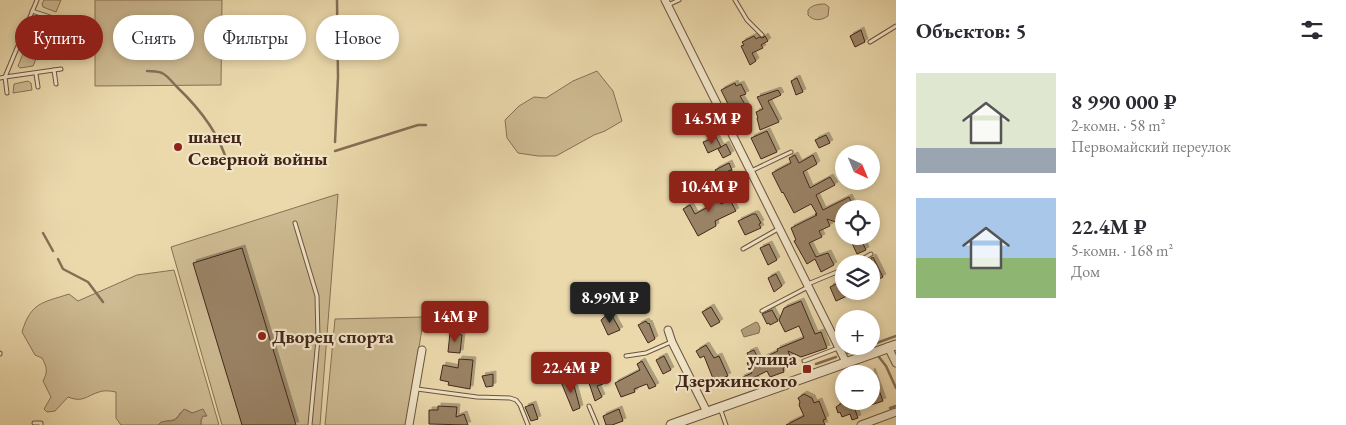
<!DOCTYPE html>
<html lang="ru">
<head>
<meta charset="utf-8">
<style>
  body { margin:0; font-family:"EB Garamond",serif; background:#f7f7f7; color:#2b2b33; height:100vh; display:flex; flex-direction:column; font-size:19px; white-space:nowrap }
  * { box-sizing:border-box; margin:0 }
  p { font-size:16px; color:#7c7c81 }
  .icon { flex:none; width:28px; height:28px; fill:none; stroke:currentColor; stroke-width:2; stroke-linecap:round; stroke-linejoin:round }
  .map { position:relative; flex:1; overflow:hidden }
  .side { display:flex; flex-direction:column; background:#fff; width:450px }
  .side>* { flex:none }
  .banner { position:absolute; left:15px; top:15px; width:475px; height:45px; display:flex; gap:10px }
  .needle { width:32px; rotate:136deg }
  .buttons { position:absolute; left:835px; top:145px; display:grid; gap:10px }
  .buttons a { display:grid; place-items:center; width:45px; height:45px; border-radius:50%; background:#fff; box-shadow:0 2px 8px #0003; font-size:25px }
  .price { position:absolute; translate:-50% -42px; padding:0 11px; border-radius:5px; background:#8f2418; color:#fff; font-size:16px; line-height:32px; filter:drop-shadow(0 1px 2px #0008) }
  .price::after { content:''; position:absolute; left:50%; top:30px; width:15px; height:11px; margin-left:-8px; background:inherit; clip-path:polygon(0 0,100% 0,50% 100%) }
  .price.on { background:#222; color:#fff }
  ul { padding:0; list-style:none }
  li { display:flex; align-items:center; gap:15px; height:125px; padding:0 20px }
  li span { display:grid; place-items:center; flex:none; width:140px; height:100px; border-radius:0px; color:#555 }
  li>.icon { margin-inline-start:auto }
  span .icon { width:60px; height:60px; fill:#fffc; stroke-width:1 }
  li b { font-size:21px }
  h2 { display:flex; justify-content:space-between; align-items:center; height:60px; padding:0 20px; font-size:21px }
  .chip { padding:0 18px; border-radius:22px; background:#fff; box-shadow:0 2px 8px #0003; font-size:18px; line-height:45px }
  .chip.on { background:#8f2418; color:#fff }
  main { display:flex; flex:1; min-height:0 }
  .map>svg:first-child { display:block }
</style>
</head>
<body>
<main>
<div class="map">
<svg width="896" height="425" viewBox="0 0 896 425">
  <defs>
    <filter id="shadow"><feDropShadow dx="3" dy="-3" stdDeviation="0" flood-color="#0004"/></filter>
  </defs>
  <rect width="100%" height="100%" fill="#ebd9ac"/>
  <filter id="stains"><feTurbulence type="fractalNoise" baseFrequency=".004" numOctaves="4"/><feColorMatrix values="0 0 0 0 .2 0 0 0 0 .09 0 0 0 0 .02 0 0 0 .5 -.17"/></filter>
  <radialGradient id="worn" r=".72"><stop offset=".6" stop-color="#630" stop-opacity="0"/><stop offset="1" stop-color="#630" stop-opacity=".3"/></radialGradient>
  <g fill="#cebb93" stroke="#887056">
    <polygon points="44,0 61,0 56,12 43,7 42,4"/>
    <polygon points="95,0 222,0 221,85 95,86"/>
    <path d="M 825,4 L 829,7 L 828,16 C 821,21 813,21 808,15 L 808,10 C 812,5 818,4 825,4 Z"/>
    <polygon points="38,20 51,24 33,66 20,68 18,66 35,24"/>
    <polygon points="597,71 613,91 622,121 605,131 594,135 556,156 538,156 518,153 507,138 505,120 519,106 534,97 546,98 573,81"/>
    <polygon points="28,81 31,83 32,90 13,93 14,84"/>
    <polygon points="338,194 320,425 222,425 171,247"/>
    <path d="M 174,270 L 219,425 L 201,425 L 201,420 L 203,416 L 206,416 L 198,412 L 192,413 L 187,410 L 180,413 C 174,425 167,417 158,425 L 121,425 L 116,418 L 116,392 C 110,391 105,390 99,392 C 86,396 83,403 68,397 L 55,411 L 47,412 L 44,409 L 51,397 L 43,381 C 48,372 47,367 42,358 L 35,355 L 22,332 C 31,302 42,303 69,294 L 78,301 L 137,275 Z"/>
    <polygon points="424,317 406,425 325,425 335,319"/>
  </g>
  <g fill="#b29c7a" stroke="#856d54">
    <polygon points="756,322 758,323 760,328 759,333 744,337 741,330"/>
    <path d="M 184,409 L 192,413 L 203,409 L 207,416 L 203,416 L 201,420 L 201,425 L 158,425 L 161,422 C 179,419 172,424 184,409 Z"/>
  </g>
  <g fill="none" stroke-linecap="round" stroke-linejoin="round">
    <g stroke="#856d54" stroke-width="2.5">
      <path d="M 147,71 C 152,71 157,71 162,73 C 168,76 172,82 177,87 C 198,107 219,133 227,162"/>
      <polyline points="335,142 338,77 337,0"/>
      <polyline points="335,151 418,125 426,125"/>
      <polyline points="43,233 53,251"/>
      <polyline points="58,259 63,269 88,282 103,302"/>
      <polyline points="871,345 896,336"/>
      <polyline points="848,353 868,346"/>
      <polyline points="879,357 886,366 896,388"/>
      <polyline points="816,364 836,357"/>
      <polyline points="890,408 896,406"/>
    </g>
  </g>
  <g fill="#9a8366" stroke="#42261a" filter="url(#shadow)">
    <polygon points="861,30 865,42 855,47 850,36"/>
    <polygon points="754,36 756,39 759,37 763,38 765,36 768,41 761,45 763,48 752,53 756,61 750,65 741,46 744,45 742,42"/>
    <polygon points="797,78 803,92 796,95 791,81"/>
    <polygon points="735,83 736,86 741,84 746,94 740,96 746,106 737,111 734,105 730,108 721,90"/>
    <polygon points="778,90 781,95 768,101 779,122 760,130 757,118 758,118 756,112 763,109 757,97"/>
    <polygon points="767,131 777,152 761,159 751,138"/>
    <polygon points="826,135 830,143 819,148 815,140"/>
    <polygon points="716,137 721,147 708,153 703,142"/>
    <polygon points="726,144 731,154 723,158 718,149"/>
    <polygon points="795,155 799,163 813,155 817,164 803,172 810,188 830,177 835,185 816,195 823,210 849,197 853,205 844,209 844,225 827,219 830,226 819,231 822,237 809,243 816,257 828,253 834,265 821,272 815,259 807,264 794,241 796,240 791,228 817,215 815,214 817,214 811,204 794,213 783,192 782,193 772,173 791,163 789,158"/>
    <polygon points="729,163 732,170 728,171 731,177 719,182 715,174 717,174 715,170"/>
    <polygon points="685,177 689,187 680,191 676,181"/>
    <polygon points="708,185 718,203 720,202 721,204 730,200 736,211 715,221 716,226 698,236 683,209 690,205 695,214 710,206 701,190"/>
    <polygon points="753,214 756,214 761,223 759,224 761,228 745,235 738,221"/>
    <polygon points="860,237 866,250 857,254 851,241"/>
    <polygon points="769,244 777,260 768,265 760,248"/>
    <polygon points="242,248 259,303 296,425 242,425 193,263"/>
    <polygon points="873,257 883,277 871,283 871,258"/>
    <polygon points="776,274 782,286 774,292 768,278"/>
    <polygon points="840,282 847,296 836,301 830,287"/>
    <polygon points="801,301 815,334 821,332 827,348 801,357 788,351 792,361 784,365 785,367 783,368 784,372 770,377 767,371 755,377 758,384 745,388 741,378 752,373 747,363 751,362 747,353 754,350 759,360 778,351 777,349 804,338 799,326 785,332 779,320 784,308"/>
    <polygon points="711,307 720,322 711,327 702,312"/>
    <polygon points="772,310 778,321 770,325 769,323 767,324 762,314"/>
    <polygon points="610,312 620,330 608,335 601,320"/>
    <polygon points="646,321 648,324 649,323 655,339 648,343 638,325"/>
    <polygon points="450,333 462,335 460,353 448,352"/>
    <polygon points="706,345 714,358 719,356 728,376 714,381 704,356 700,358 696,351"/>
    <polygon points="664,356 671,370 663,374 656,360"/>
    <polygon points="459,359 473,360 470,389 448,385 449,382 440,380 443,365 458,368"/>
    <polygon points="642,361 656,386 649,389 647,384 634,389 635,392 621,397 615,383 640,370 637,364"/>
    <polygon points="589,369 591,374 599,371 603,384 597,386 602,397 595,401 585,371"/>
    <polygon points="872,371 883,401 871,405 871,372"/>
    <polygon points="493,374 493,386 486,387 482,376"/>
    <polygon points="572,378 580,408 573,411 561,382"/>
    <polygon points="804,394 812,398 814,403 819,401 826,419 823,420 825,425 786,425 804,416 799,405 800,402 798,398"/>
    <polygon points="845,401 852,401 858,418 852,420 850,414 842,417 840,412 838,413 836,407"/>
    <polygon points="533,404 538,419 531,421 525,407"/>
    <polygon points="438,406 457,407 456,417 464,414 468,425 429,424 429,410 438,410"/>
    <polygon points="619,409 623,421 612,425 606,425 603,416"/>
  </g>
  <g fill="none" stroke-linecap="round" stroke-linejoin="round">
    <defs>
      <g id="service">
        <polyline points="735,0 747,20 762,35"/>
        <polyline points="668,5 679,0"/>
        <polyline points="32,11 53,18"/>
        <polyline points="870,42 896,26"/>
        <polyline points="54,70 56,84"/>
        <polyline points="36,74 38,87"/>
        <polyline points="0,78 5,77 37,0"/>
        <polyline points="7,93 5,77 61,69"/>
        <polyline points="694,131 723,118"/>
        <polyline points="751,171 791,152"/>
        <polyline points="715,193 751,174"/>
        <polyline points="295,223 317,296 318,339 310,425"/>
        <polyline points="743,249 778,229"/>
        <polyline points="854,264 871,254"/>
        <polyline points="808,284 844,269"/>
        <polyline points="762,311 808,287"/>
        <polyline points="0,353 0,354"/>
        <polyline points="626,356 646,353 671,342"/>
        <polyline points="804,361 838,348"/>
        <polyline points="417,389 477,397 510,398 516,400 520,405 528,425"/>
        <polyline points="589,406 597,425"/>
        <polyline points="720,408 726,425"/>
        <polyline points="34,423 41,423 41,425"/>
      </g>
      <g id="minor">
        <polyline points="665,0 846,362"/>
        <polyline points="668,330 672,342 707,412"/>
        <polyline points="888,347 896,363"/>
        <polyline points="409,425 422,350"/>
        <polyline points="861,425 896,412"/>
      </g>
      <polyline id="tertiary" points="671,425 896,345"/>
    </defs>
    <use href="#service" stroke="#6c533e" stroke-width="5"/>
    <use href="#minor" stroke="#6c533e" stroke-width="9"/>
    <use href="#tertiary" stroke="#6c533e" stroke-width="11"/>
    <use href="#service" stroke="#f2e6c9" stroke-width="3"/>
    <use href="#minor" stroke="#f2e6c9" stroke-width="7"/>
    <use href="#tertiary" stroke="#f2e6c9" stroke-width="9"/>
  </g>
  <g fill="#8f2418" stroke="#f2e6c9" stroke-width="2">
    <circle cx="178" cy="147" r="5"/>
    <circle cx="262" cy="336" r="5"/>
    <rect x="802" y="364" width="10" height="10" rx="2.5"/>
  </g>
  <g text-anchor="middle" stroke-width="4.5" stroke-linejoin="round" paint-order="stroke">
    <g font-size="19" font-weight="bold" fill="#42261a" stroke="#f2e6c9" text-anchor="start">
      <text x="188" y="143">шанец<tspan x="188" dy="22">Северной войны</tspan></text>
      <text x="272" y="343">Дворец спорта</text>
      <text x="797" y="365" text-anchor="end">улица<tspan x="797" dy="22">Дзержинского</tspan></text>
    </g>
  </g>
  <rect width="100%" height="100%" filter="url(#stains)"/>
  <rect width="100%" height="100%" fill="url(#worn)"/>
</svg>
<div class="buttons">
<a><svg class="needle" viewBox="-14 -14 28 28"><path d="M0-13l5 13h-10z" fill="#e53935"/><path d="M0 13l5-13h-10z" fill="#7c7c81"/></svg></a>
<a><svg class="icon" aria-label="locate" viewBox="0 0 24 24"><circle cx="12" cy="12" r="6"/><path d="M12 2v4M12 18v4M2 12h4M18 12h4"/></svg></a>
<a><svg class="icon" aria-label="layers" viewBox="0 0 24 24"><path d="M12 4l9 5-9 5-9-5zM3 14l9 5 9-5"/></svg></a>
<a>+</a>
<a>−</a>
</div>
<b class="price" style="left:712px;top:145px">14.5M ₽</b>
<b class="price" style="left:709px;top:213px">10.4M ₽</b>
<b class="price on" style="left:610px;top:324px">8.99M ₽</b>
<b class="price" style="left:455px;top:343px">14M ₽</b>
<b class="price" style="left:571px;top:394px">22.4M ₽</b>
<div class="banner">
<a class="chip on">Купить</a>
<a class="chip">Снять</a>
<a class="chip">Фильтры</a>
<a class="chip">Новое</a>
</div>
</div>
<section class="side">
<h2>Объектов: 5<svg class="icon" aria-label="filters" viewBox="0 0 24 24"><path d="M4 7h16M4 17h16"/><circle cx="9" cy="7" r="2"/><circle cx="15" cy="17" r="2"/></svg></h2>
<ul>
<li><span style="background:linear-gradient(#dfe7d0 75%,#9aa5b1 0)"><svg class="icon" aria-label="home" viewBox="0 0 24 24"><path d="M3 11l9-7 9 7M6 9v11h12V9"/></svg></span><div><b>8 990 000 ₽</b><p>2-комн. · 58 m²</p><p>Первомайский переулок</p></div></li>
<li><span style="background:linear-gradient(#a9c7e8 60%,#8fb573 0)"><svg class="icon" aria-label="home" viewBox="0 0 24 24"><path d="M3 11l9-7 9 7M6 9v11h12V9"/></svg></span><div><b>22.4M ₽</b><p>5-комн. · 168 m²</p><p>Дом</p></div></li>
</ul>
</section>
</main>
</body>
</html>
